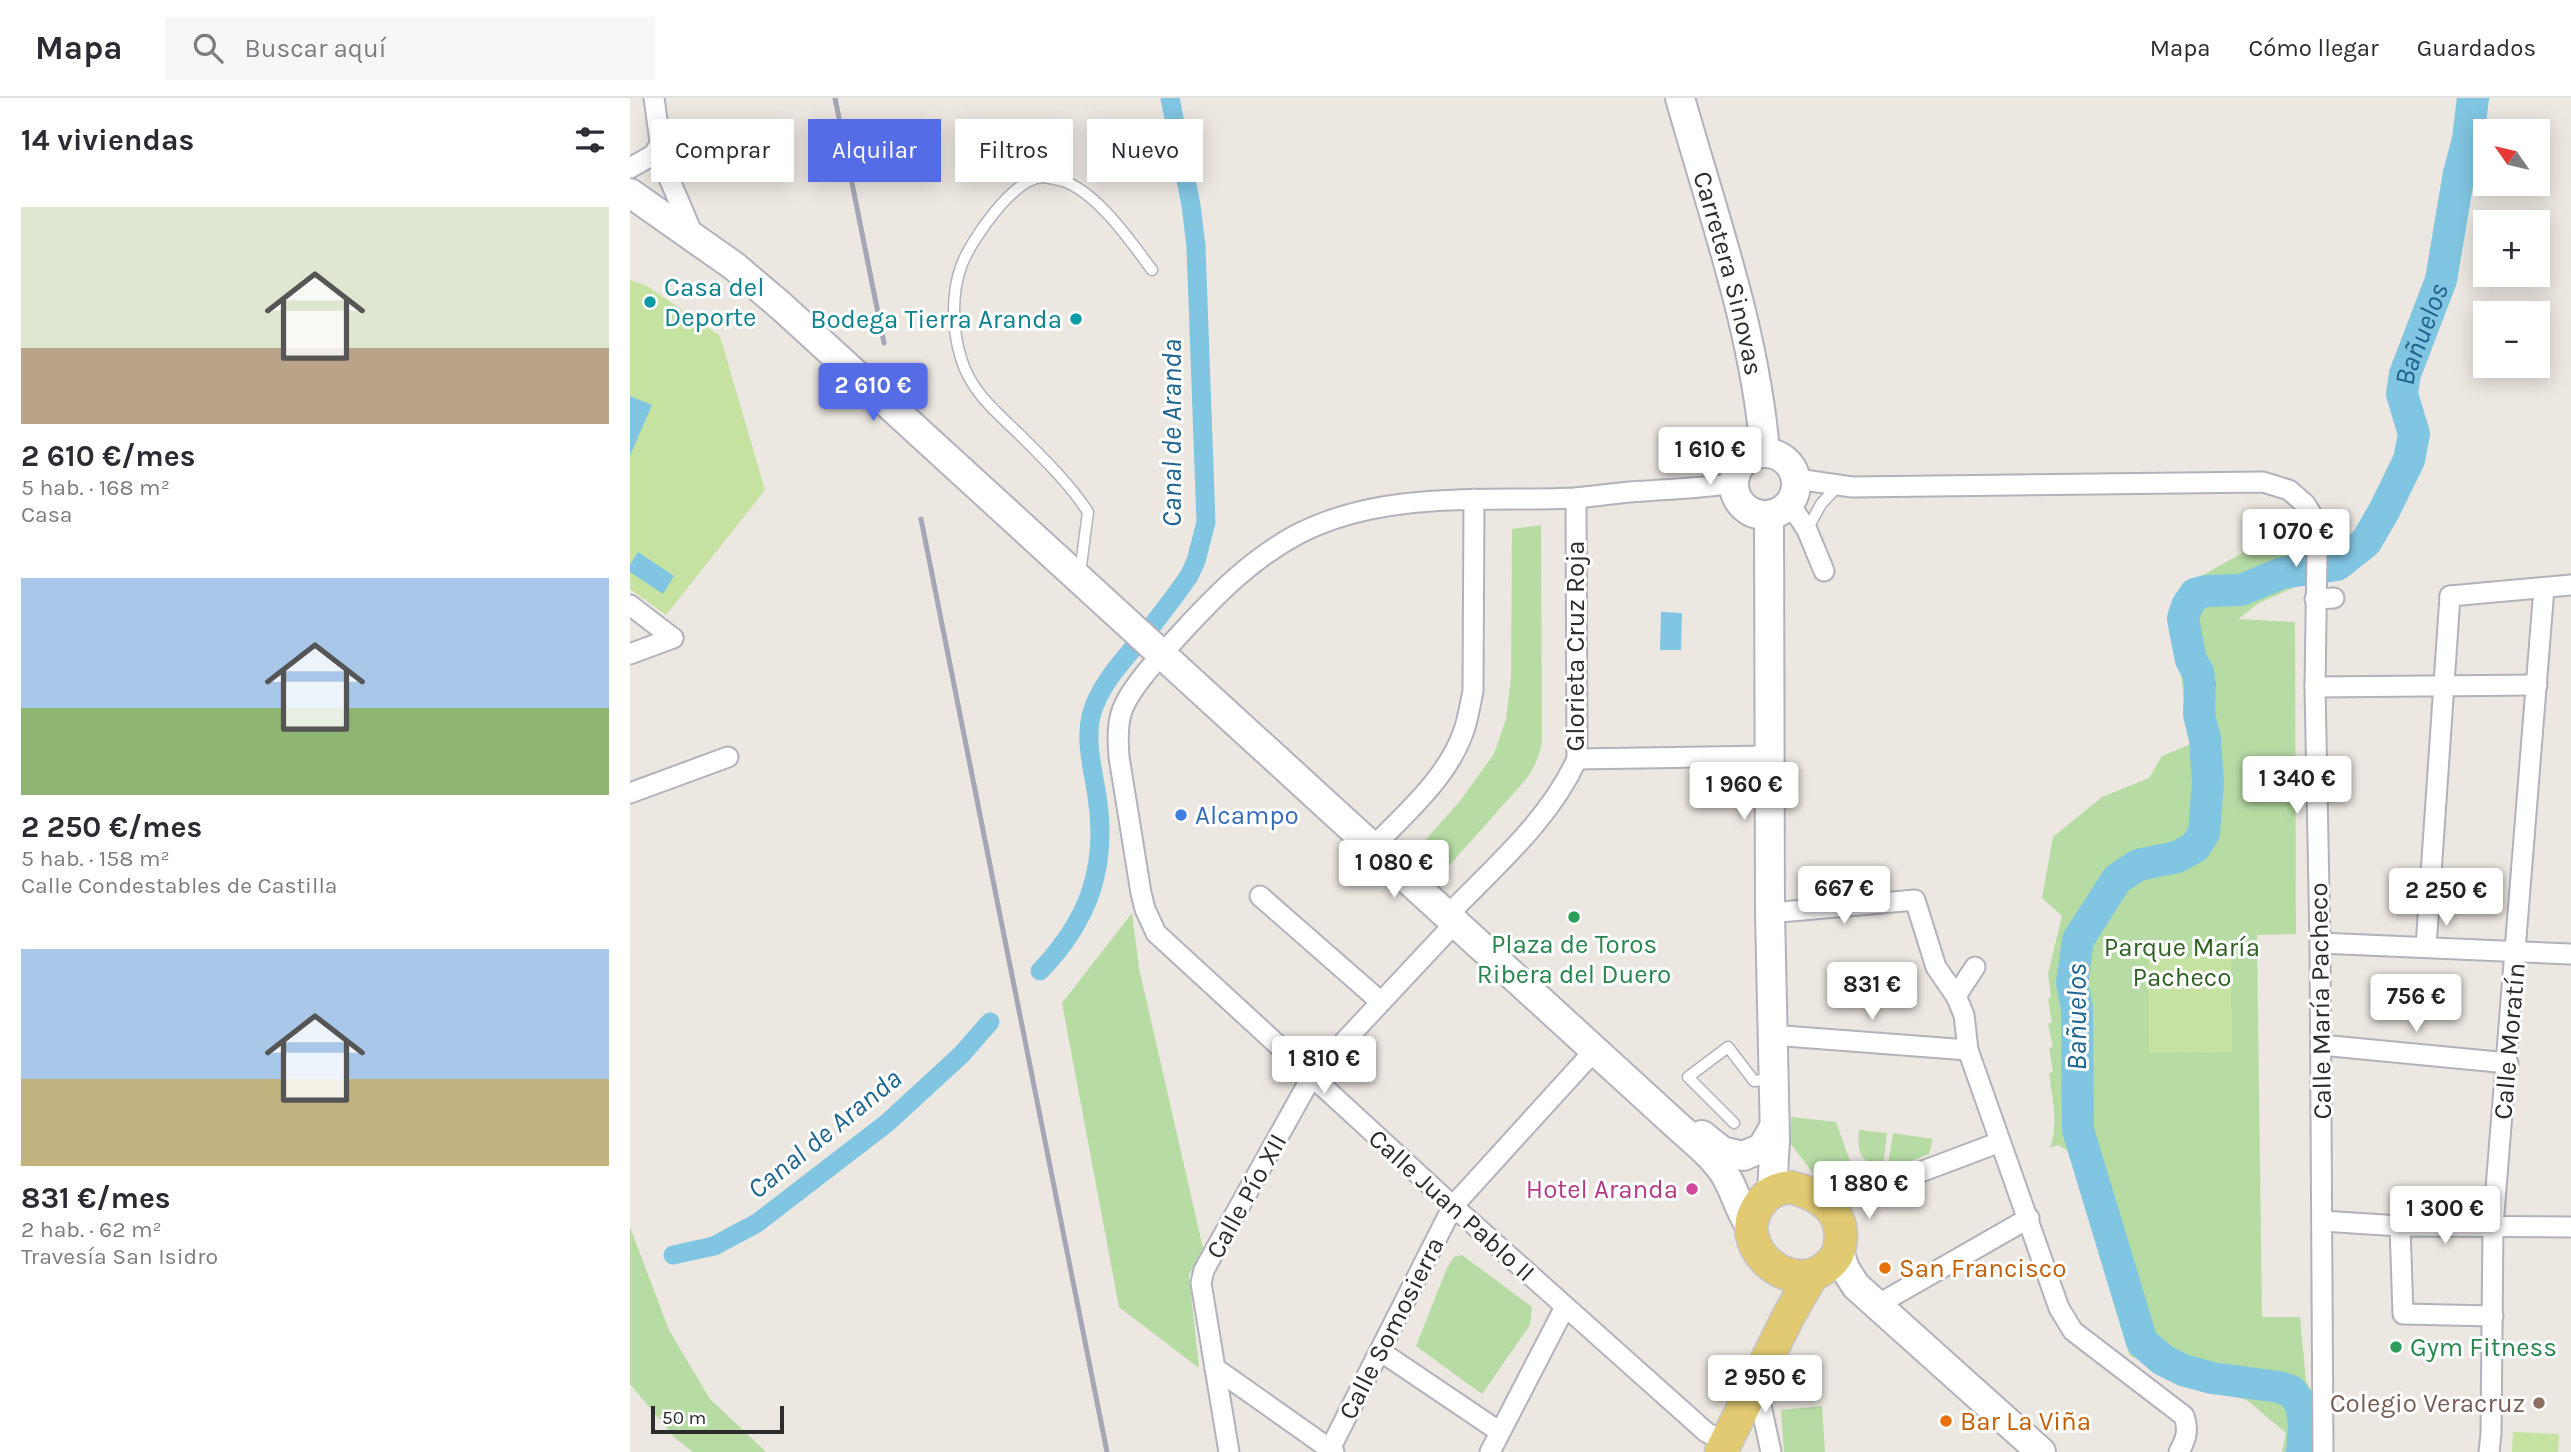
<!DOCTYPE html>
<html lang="es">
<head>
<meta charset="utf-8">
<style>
  body { margin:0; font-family:Karla,sans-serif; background:#f7f7f7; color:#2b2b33; height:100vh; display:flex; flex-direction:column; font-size:26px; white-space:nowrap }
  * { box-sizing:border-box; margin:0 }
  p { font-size:23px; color:#7c7c81 }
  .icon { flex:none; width:38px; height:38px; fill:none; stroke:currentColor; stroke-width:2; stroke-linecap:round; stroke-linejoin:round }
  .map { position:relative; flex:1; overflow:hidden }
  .panel { display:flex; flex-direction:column; background:#fff; width:630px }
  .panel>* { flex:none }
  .top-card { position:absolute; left:21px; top:21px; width:665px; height:63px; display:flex; gap:14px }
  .needle { width:46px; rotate:304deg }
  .controls { position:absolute; left:1843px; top:21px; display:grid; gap:14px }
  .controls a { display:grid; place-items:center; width:77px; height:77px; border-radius:0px; background:#fff; box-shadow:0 4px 18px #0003; font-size:35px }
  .scale { position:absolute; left:21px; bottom:18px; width:133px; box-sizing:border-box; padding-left:7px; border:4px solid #2c2c2c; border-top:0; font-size:19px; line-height:24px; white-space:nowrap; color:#2c2c2c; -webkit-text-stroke:5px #fff; paint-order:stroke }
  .price { position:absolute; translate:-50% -60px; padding:0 16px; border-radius:7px; background:#fff; color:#222; font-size:23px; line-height:46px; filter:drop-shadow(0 2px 4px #0008) }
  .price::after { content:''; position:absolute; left:50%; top:42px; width:21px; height:16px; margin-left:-10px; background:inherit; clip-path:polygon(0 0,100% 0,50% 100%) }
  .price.on { background:#546ce5; color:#fff }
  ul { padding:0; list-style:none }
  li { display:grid; align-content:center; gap:14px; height:371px; padding:0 21px }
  li span { display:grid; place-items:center; height:217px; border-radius:0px; color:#555 }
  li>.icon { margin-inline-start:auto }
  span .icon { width:126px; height:126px; fill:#fffc; stroke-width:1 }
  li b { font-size:30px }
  h2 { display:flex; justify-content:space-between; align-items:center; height:84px; padding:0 21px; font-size:30px }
  .chip { padding:0 24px; border-radius:0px; background:#fff; box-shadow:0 4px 18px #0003; font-size:24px; line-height:63px }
  .chip.on { background:#546ce5; color:#fff }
  header { display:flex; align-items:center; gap:42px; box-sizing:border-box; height:98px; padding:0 35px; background:#fff; border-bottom:2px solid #e1e1e2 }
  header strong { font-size:33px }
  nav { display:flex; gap:38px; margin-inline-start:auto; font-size:24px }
  .search { width:490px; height:63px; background:#f7f7f7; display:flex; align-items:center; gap:18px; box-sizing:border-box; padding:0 24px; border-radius:0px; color:#7c7c81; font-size:26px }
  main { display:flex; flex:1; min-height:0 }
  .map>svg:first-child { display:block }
</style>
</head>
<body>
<header>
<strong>Mapa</strong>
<div class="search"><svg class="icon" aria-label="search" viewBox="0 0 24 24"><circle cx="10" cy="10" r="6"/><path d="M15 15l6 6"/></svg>Buscar aquí</div>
<nav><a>Mapa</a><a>Cómo llegar</a><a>Guardados</a></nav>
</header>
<main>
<section class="panel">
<h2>14 viviendas<svg class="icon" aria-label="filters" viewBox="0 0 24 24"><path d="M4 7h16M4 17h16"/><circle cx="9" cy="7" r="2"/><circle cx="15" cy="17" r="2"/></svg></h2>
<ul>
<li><span style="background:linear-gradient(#dfe7d0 65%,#b9a48a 0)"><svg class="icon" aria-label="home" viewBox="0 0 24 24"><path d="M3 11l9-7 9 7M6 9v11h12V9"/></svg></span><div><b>2 610 €/mes</b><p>5 hab. · 168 m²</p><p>Casa</p></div></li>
<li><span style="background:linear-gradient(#a9c7e8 60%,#8fb573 0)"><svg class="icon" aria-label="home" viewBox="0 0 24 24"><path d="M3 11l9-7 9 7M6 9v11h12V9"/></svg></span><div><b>2 250 €/mes</b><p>5 hab. · 158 m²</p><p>Calle Condestables de Castilla</p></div></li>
<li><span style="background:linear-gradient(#a9c7e8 60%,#c2b280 0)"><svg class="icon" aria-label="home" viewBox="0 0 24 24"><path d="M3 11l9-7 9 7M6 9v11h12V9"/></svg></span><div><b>831 €/mes</b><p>2 hab. · 62 m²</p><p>Travesía San Isidro</p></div></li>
</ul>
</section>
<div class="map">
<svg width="1941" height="1354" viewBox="0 0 1941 1354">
  <rect width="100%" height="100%" fill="#ece7e1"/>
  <g fill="#b6dca4">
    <path d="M 911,427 L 912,642 C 910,657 905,668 897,680 L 817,770 L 791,747 L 830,703 L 864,656 L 876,621 L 881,581 L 882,431 Z"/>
    <path d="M 1614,454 L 1663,455 L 1663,490 L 1629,505 L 1608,521 L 1665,524 L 1666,836 L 1627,837 L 1632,1219 L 1670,1219 L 1676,1283 L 1693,1312 L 1686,1354 L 1652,1354 L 1656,1335 L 1618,1303 L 1500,1258 L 1485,1204 L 1482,1181 L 1444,1056 L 1428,1047 L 1420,1050 C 1429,1025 1422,1000 1419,975 L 1423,974 L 1419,950 L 1423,949 L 1418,926 L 1422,924 L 1418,901 L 1421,899 L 1418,876 L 1432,818 L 1412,800 L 1423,739 L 1472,699 L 1519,680 L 1532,658 L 1561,646 L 1541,511 L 1555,487 Z"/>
    <polygon points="502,815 509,870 573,1150 559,1177 569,1270 489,1209 432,905"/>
    <polygon points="1161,1019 1206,1024 1223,1071 1215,1080 1202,1083 1183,1075 1160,1045"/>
    <path d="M 1229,1032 L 1257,1035 L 1253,1070 C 1230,1065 1227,1054 1229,1032 Z"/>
    <polygon points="1263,1035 1303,1041 1299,1056 1257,1072"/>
    <polygon points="0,1129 39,1232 80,1301 136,1354 63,1354 45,1340 0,1286"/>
    <polygon points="832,1157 902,1209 900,1227 852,1296 786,1248 817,1170 824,1159"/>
    <polygon points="1192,1308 1195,1354 1154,1354 1151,1312"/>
  </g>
  <g fill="#c5e2a1">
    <polygon points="0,182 17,188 90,238 135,392 36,517 0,491"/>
    <polygon points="1518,859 1601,859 1602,954 1519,955"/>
    <polygon points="1883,1334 1929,1336 1928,1354 1882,1354"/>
  </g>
  <g fill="#80c5e1">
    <polygon points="0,298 22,307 0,358"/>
    <polygon points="8,454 44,478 33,496 0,474 0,467"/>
    <polygon points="1031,514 1052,515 1051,552 1030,552"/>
  </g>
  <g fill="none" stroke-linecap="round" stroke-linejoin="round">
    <g stroke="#80c5e1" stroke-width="19">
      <path d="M 410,873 C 459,822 478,769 467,698 C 463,672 455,644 461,618 C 469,586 497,558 517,534 C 532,515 546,497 559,478 L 566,463 L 576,424 L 566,148 L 561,107 L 540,0"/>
      <polyline points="43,1157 84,1148 127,1125 257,1025 331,957 360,924"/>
    </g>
    <path stroke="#80c5e1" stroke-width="32" id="s1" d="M 1672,1354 L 1674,1326 L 1671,1306 L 1661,1293 L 1649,1289 L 1582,1280 L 1553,1272 L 1533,1262 L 1512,1244 L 1448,1032 L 1447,910 L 1442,885 L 1448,842 L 1487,781 L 1508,767 L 1547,759 L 1565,749 L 1574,735 L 1578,684 L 1575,641 L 1569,616 L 1570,587 L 1568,574 L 1561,562 L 1555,532 L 1553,520 L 1557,508 L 1565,496 L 1576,493 L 1611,492 L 1652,475 L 1707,467 L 1736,444 L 1754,413 L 1779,362 L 1784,336 L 1772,296 L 1775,276 L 1811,182 L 1829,75 L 1838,41 L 1843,0"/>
    <defs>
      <g id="lane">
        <polyline points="1177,432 1191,406 1209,387"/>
        <path d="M 450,475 L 458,414 C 439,385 413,360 388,335 C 365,313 340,292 331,260 C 322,232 321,194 332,166 C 342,141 383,81 412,79 C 418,79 428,82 433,83 C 467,94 502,145 522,172"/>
        <polyline points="1104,1025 1058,979 1098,949 1124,983 1142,981"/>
      </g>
      <g id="street">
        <polyline points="24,0 33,66 64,139"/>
        <polyline points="0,70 23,57 29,48"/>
        <polyline points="1167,381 1222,389 1633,384 1659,392 1675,406 1684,420 1687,453 1685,589 1690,845 1693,1354"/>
        <polyline points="1160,406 1177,432 1194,473"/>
        <polyline points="1820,498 1941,487"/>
        <polyline points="1685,501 1704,500"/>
        <polyline points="0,507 43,540"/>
        <polyline points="0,556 43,540"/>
        <polyline points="1685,589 1907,587"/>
        <polyline points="947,661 1138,658"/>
        <polyline points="0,695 98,659"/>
        <path d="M 743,749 C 775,716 817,680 833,635 C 838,622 840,607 843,593 L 844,401"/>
        <polyline points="630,798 751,904"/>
        <polyline points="1140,815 1285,802 1306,869 1326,898"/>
        <path d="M 817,818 C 864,769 919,723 947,661 L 946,400"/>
        <polyline points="1690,845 1941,856"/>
        <polyline points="1796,849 1820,498"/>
        <path d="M 1345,869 L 1326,898 L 1334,917 L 1338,952 L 1429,1210 L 1443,1233 L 1554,1318 C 1559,1332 1556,1341 1549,1354"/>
        <polyline points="1142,937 1338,952"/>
        <polyline points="1691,947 1878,965"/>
        <polyline points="1192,1103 1232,1096 1370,1044"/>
        <polyline points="1692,1123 1770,1128 1941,1129"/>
        <polyline points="1770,1128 1773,1216 1863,1218"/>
        <polyline points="1247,1207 1399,1120"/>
        <polyline points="750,1253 870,1334"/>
        <polyline points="585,1270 599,1354"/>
        <polyline points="1121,1296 1130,1303 1141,1354"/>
        <path d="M 1096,1345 L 1076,1334 L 823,1108 L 526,835 L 515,811 L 511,795 L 489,659 C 488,645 487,630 491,616 C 497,592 534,554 551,535 C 586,497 621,461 668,436 C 754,392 852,404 945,400 C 968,398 991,394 1014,393 C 1044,391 1074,390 1104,385"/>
        <polyline points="700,1351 823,1108 964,953"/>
        <polyline points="704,1354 585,1270 571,1185 574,1172 682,978 825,825"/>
        <polyline points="860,1354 935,1209"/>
        <polyline points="1859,1354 1861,1336 1863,1128 1914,490"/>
      </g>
      <g id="secondary">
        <path id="s2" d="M 1050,0 C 1083,117 1125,232 1135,354"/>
        <path d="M 0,95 L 104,168 L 151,208 L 1042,1023 C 1060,1040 1085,1058 1097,1080 C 1106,1096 1108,1109 1119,1126"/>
        <circle cx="1135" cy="386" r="31"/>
        <polyline points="1139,417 1140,815 1145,1042 1142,1094"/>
        <polyline points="1072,1037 1092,1053 1113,1058 1132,1050 1144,1029"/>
        <polyline points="1209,1153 1215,1171 1226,1188 1411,1354"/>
      </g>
      <g id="primary">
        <path d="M 1160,1089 C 1189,1096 1216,1113 1210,1147 C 1209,1157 1201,1166 1192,1172 C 1156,1196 1101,1146 1129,1107 C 1137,1095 1146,1091 1160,1089 Z"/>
        <polyline points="1091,1354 1159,1217 1182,1177"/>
      </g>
    </defs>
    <use href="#lane" stroke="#b1b2bb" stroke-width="13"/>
    <use href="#street" stroke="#b1b2bb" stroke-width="23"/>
    <use href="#secondary" stroke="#b1b2bb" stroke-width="32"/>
    <use href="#primary" stroke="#c4c4c4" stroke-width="35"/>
    <use href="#lane" stroke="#fff" stroke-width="10"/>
    <use href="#street" stroke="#fff" stroke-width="19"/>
    <use href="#secondary" stroke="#fff" stroke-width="28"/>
    <use href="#primary" stroke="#e1ca71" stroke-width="32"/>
    <g stroke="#a4a6b4" stroke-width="5">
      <polyline points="205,0 254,245"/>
      <polyline points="291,421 477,1354"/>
    </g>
  </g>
  <g fill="#0f9aa8" stroke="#fff" stroke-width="2.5">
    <circle cx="20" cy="204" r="7"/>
    <circle cx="446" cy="221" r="7"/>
  </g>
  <circle fill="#3f7fe0" stroke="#fff" stroke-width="2.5" cx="551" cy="717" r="7"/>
  <g fill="#2e9e5b" stroke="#fff" stroke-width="2.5">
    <circle cx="944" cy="819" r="7"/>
    <circle cx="1766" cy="1249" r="7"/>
  </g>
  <circle fill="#d1479c" stroke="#fff" stroke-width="2.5" cx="1062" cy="1091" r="7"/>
  <g fill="#e8710a" stroke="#fff" stroke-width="2.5">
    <circle cx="1255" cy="1170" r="7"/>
    <circle cx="1316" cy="1323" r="7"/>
  </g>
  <circle fill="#8d6e63" stroke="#fff" stroke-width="2.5" cx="1909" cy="1305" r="7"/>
  <g text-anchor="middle" stroke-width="6" stroke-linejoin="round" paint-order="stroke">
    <g font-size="26" fill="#2c2c2c" stroke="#fff">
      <text dy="9" stroke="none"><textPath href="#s2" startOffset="182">Carretera Sinovas</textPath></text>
      <text transform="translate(945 548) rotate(-90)" y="9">Glorieta Cruz Roja</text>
      <text transform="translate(1690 903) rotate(-91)" y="9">Calle María Pacheco</text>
      <text transform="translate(1879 943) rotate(-85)" y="9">Calle Moratín</text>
      <text transform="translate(616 1098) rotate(-61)" y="9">Calle Pío XII</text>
      <text transform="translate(822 1107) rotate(42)" y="9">Calle Juan Pablo II</text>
      <text transform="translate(761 1230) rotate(-63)" y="9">Calle Somosierra</text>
    </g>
    <g font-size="26" fill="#0d838f" stroke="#fff" text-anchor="start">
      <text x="34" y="198">Casa del<tspan x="34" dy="30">Deporte</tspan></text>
      <text x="432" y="230" text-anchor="end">Bodega Tierra Aranda</text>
    </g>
    <g font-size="26" fill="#366cbe" stroke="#fff" text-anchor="start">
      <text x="565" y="726">Alcampo</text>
    </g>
    <g font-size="26" fill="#27864d" stroke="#fff">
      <text x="944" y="855">Plaza de Toros<tspan x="944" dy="30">Ribera del Duero</tspan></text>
      <text x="1780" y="1258" text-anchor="start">Gym Fitness</text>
    </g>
    <g font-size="26" fill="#2f6224" stroke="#fff">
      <text x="1552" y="858">Parque María<tspan x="1552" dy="30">Pacheco</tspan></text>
    </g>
    <g font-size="26" fill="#b23c85" stroke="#fff" text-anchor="end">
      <text x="1048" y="1100">Hotel Aranda</text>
    </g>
    <g font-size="26" fill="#c56008" stroke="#fff" text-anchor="start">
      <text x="1269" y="1179">San Francisco</text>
      <text x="1330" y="1332">Bar La Viña</text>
    </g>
    <g font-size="26" fill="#785e54" stroke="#fff" text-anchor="end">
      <text x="1895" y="1314">Colegio Veracruz</text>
    </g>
    <g font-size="28" font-style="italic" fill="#1e658f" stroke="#fff">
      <text dy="10" stroke="none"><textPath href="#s1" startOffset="1465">Bañuelos</textPath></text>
      <text transform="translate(541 335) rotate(-90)" y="10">Canal de Aranda</text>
      <text transform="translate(1446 919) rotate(-90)" y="10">Bañuelos</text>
      <text transform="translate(194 1035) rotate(-39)" y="10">Canal de Aranda</text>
    </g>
  </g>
</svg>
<div class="controls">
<a><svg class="needle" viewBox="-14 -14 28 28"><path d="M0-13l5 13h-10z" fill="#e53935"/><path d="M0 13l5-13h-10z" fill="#7c7c81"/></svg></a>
<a>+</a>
<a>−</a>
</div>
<div class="scale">50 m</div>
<b class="price on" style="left:243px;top:325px">2 610 €</b>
<b class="price" style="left:1080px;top:389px">1 610 €</b>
<b class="price" style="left:1666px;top:471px">1 070 €</b>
<b class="price" style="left:1667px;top:718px">1 340 €</b>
<b class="price" style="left:1114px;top:724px">1 960 €</b>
<b class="price" style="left:764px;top:802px">1 080 €</b>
<b class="price" style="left:1214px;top:828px">667 €</b>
<b class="price" style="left:1816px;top:830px">2 250 €</b>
<b class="price" style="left:1242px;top:924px">831 €</b>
<b class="price" style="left:1786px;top:936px">756 €</b>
<b class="price" style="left:694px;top:998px">1 810 €</b>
<b class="price" style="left:1239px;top:1123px">1 880 €</b>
<b class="price" style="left:1815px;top:1148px">1 300 €</b>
<b class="price" style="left:1135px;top:1317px">2 950 €</b>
<div class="top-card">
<a class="chip">Comprar</a>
<a class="chip on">Alquilar</a>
<a class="chip">Filtros</a>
<a class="chip">Nuevo</a>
</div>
</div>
</main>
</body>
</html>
